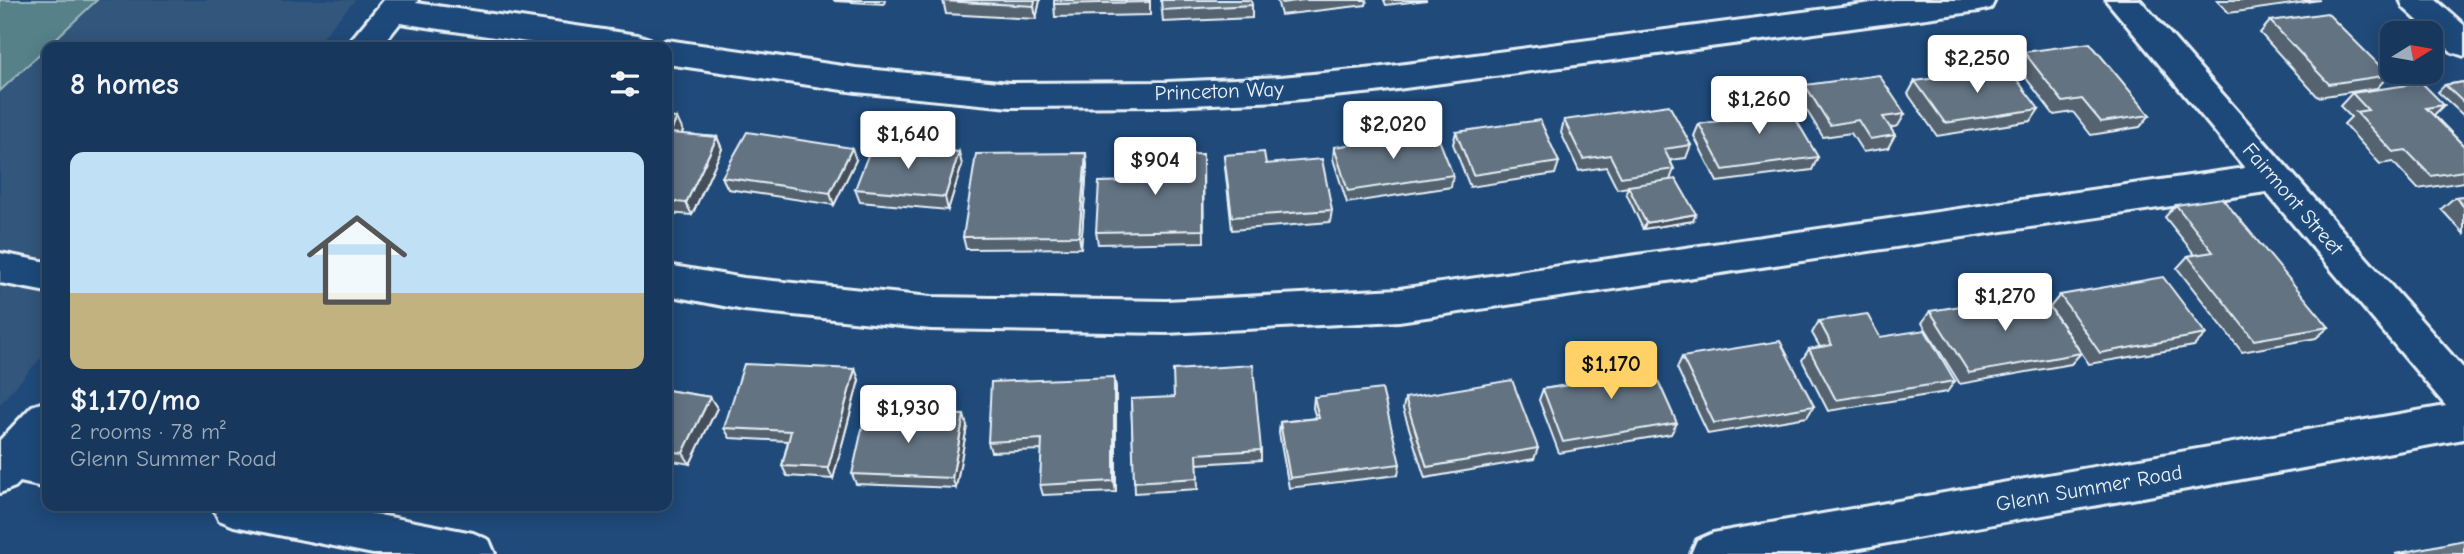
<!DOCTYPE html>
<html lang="en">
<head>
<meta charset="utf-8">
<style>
  body { margin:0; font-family:"Comic Neue",sans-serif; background:#203f62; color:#f1f3f6; height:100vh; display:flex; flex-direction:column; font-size:26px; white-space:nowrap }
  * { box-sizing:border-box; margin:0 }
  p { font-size:23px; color:#9eacbb }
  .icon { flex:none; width:38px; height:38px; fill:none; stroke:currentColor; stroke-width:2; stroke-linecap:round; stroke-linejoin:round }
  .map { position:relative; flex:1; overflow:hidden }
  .sheet { position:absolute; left:42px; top:42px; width:630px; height:469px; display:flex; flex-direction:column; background:#17385c; border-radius:14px; box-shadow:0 4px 18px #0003,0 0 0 2px #365272 }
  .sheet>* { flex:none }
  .needle { width:46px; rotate:79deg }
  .tools { position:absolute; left:2380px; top:21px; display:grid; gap:14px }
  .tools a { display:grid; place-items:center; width:63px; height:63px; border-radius:14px; background:#17385c; box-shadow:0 4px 18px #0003,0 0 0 2px #365272; font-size:35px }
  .price { position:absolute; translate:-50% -60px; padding:0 16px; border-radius:7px; background:#fff; color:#222; font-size:23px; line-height:46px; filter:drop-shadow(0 2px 4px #0008) }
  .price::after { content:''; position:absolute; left:50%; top:42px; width:21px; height:16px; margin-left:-10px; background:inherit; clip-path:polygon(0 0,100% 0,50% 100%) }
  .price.on { background:#ffd166; color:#111 }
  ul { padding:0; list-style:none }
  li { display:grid; align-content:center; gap:14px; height:371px; padding:0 28px }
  li span { display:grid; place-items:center; height:217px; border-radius:14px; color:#555 }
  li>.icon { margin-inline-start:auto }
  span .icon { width:126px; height:126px; fill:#fffc; stroke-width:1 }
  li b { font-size:30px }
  h2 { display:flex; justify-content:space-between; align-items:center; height:84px; padding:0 28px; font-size:30px }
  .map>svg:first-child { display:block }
</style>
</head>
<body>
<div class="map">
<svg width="2464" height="554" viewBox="0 0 2464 554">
  <rect width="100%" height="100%" fill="#1f4a7a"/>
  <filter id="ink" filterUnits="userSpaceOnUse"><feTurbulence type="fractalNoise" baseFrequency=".0143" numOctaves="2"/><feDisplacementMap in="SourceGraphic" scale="14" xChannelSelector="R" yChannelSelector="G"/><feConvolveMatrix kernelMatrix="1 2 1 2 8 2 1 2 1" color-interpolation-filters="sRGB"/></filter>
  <g filter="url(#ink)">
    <polygon fill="#33567c" points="0,0 355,0 314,47 47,47 47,351 0,404"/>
    <polygon fill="#568188" stroke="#9fb9c0" stroke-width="2" points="0,0 97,0 0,91"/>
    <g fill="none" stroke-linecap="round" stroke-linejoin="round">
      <defs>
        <g id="minor">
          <polygon points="384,0 418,0 416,3 638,35 650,39 654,46 667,40 856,68 1010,83 1167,82 1281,77 1375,68 1895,0 1995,0 1991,8 1979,11 1375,92 1281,101 1167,106 1010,107 856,92 667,64 667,47 561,47 400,23 381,47 345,47"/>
          <polygon points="2106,0 2140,0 2464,369 2464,439 1827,554 1691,554 1697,540 1713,533 2446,406 2266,192 1399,321 1166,333 931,329 744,310 667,295 667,265 744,278 931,297 1166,301 1399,289 2245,168"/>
          <polygon points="2400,0 2436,0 2464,25 2464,56 2452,52 2404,8"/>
          <polygon points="0,253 47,262 47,292 0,283"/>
          <polygon points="47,401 47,488 20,482 15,487 0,493 0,440 32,406"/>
          <polygon points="212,506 332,506 473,533 489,540 495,554 373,554 234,526 219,520"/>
        </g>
      </defs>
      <use href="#minor" stroke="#e8f1f8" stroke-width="6"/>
      <use href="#minor" fill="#1f4a7a" fill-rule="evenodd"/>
    </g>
    <g fill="#556370" stroke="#e8f1f8" stroke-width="2">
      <polygon points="834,0 885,0 884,4 835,1"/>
      <polygon points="943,0 1040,0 1036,19 946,14"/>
      <polygon points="1150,0 1150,15 1055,17 1054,4"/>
      <polygon points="1161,0 1252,5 1252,18 1163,22"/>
      <polygon points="1277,0 1367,0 1366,5 1281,15"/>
      <polygon points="1384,0 1427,0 1386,5"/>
      <polygon points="2217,0 2320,0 2229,13"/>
      <polygon points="2270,21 2389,75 2377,88 2318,97 2260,33"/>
      <polygon points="2024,52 2150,115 2140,127 2091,135 2073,112 2054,115 2016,65"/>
      <polygon points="1915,81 2039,109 2031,121 1937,136 1908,94"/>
      <polygon points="2464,82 2464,116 2438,92 2445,85"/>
      <polygon points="1805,85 1905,114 1898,126 1890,128 1895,135 1888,148 1863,152 1851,133 1823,137 1799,98"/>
      <polygon points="1749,92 1818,157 1812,170 1717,182 1694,136 1699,124 1750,117 1744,105"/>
      <polygon points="2352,93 2444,105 2434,115 2464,146 2464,182 2418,189 2393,162 2380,164 2344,124 2351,117 2340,106"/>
      <polygon points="667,117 683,131 681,134 717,137 722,149 692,215 667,213"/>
      <polygon points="1564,120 1691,145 1686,158 1670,160 1674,169 1670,180 1693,221 1643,229 1626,193 1628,187 1617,189 1606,167 1579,171 1561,133"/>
      <polygon points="1456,132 1559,162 1555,174 1470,187 1453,144"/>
      <polygon points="1334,147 1453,175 1451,187 1347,203 1333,159"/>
      <polygon points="1203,154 1204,242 1098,244 1096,232"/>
      <polygon points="1224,155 1332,210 1330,222 1232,230 1225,167"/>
      <polygon points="856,160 834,205 728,189 722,177"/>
      <polygon points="962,165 948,210 860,202 855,189"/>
      <polygon points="1087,165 1081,248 966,249 963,237"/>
      <polygon points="2464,196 2464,234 2441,209 2455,197"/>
      <polygon points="2176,205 2329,327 2316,338 2242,352 2177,268 2188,256 2195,255 2165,217"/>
      <polygon points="2060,295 2206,334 2194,346 2089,364 2050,307"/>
      <polygon points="1930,311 2081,353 2071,364 1960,384 1922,323"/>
      <polygon points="1819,321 1880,337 1955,381 1947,392 1828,411 1802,360 1809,349 1820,347 1812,333"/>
      <polygon points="1682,357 1814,406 1807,417 1708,434 1677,368"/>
      <polygon points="1588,365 1677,423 1671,434 1559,453 1539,400 1543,389 1586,382 1584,377"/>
      <polygon points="855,369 859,380 833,479 787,476 782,466 788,441 730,438 724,428"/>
      <polygon points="1114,377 1116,388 1116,492 1043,495 1040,485 1042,450 991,452 988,442"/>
      <polygon points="667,390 710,397 717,408 690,464 667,460"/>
      <polygon points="1314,397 1400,464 1398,475 1289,488 1279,433 1280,422 1316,418 1313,408"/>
      <polygon points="1405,398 1538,448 1534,459 1425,478 1403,409"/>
      <polygon points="1131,399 1261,450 1261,460 1197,464 1198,489 1135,493"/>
      <polygon points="967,426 956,488 856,484 852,474"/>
    </g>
    <g fill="#45505b" stroke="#e8f1f8" stroke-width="2">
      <polygon points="1035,0 1040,0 1036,19 1034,6"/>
      <polygon points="677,118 683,131 676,145 670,133"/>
      <polygon points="717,137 722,149 692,215 686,203"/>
      <polygon points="852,148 856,160 834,205 830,193"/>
      <polygon points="959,152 962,165 948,210 945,197"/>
      <polygon points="1086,153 1087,165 1081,248 1079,236"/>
      <polygon points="1696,214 1693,221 1643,229 1646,223"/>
      <polygon points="855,369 859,380 833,479 828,468"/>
      <polygon points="1114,377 1116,388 1116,492 1114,481"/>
      <polygon points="710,397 717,408 690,464 683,453"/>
      <polygon points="964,415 967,426 956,488 952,478"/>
    </g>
    <g fill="#637382" stroke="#e8f1f8" stroke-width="2">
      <polygon points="943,0 1035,0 1034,6 943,1"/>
      <polygon points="1054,0 1149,0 1149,2 1054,4"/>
      <polygon points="1161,0 1251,0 1252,5 1162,10"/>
      <polygon points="1281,0 1304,0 1282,3"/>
      <polygon points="2327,13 2389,75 2329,84 2270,21"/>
      <polygon points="2090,43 2150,115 2101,122 2082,99 2063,102 2024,52"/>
      <polygon points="2008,68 2039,109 1945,123 1915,81"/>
      <polygon points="1879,75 1905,114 1883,117 1895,135 1870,139 1858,120 1830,125 1805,85"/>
      <polygon points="2464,82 2464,103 2445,85"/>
      <polygon points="2422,83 2444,105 2426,108 2464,146 2464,171 2431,176 2406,150 2393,152 2356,112 2368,110 2352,93"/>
      <polygon points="1778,89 1818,157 1723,170 1699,124 1762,115 1749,92"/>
      <polygon points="1669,105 1691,145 1664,149 1674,169 1621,177 1610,155 1583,159 1564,120"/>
      <polygon points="667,117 677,118 670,133 717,137 686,203 667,201"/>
      <polygon points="1540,120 1559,162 1473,175 1456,132"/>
      <polygon points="747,132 852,148 830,193 722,177"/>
      <polygon points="1436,132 1453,175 1348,191 1334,147"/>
      <polygon points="872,145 959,152 945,197 855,189"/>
      <polygon points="1264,152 1266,164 1322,159 1332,210 1232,217 1224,155"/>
      <polygon points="1086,153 1079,236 963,237 976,154"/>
      <polygon points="1203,154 1203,230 1096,232 1099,182 1139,181 1139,155"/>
      <polygon points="1676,179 1696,214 1646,223 1628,186"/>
      <polygon points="2464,196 2464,207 2455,197"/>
      <polygon points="2222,198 2329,327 2254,340 2188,256 2213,252 2176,205"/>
      <polygon points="2163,277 2206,334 2100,353 2060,295"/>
      <polygon points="2040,293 2081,353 1969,373 1930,311"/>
      <polygon points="1867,314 1880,337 1925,330 1955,381 1836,400 1809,349 1832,345 1819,321"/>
      <polygon points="1780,341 1814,406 1714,423 1682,357"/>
      <polygon points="1647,356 1677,423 1563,442 1543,389 1594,381 1588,365"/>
      <polygon points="744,364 855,369 828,468 782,466 791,431 724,428"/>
      <polygon points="1253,365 1261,450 1197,454 1198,478 1134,482 1131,399 1174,397 1173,370"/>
      <polygon points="1114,377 1114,481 1040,485 1042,439 988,442 991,382"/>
      <polygon points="1512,380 1538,448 1427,467 1405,398"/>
      <polygon points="1382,389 1400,464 1290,478 1280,422 1319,418 1314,397"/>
      <polygon points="667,390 710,397 683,453 667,451"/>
      <polygon points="866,411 964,415 952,478 852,474"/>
      <polygon points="2464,540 2464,554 2395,554"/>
    </g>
  </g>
  <g text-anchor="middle" stroke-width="6" stroke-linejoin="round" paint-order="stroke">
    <g font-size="21" fill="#e8f1f8" stroke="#1f4a7a">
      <text transform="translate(1219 91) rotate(-2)" y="7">Princeton Way</text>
      <text transform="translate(2293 199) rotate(49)" y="7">Fairmont Street</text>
      <text transform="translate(2089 488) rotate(-10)" y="7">Glenn Summer Road</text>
    </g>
  </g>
</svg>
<div class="tools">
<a><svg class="needle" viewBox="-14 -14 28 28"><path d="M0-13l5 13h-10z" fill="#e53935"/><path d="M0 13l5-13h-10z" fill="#9eacbb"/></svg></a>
</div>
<b class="price" style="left:1977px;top:95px">$2,250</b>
<b class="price" style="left:1759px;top:136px">$1,260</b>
<b class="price" style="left:1393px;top:161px">$2,020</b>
<b class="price" style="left:908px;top:171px">$1,640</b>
<b class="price" style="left:1155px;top:197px">$904</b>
<b class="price" style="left:2005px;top:333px">$1,270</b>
<b class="price on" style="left:1611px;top:401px">$1,170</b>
<b class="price" style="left:908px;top:445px">$1,930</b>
<section class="sheet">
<h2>8 homes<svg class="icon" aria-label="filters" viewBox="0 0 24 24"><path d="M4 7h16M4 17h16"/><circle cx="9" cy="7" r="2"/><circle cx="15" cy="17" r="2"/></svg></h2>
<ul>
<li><span style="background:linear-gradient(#bfe0f5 65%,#c2b280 0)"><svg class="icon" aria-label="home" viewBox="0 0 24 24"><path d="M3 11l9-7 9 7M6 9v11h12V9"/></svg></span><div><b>$1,170/mo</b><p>2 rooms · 78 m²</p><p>Glenn Summer Road</p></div></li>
</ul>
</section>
</div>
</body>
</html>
